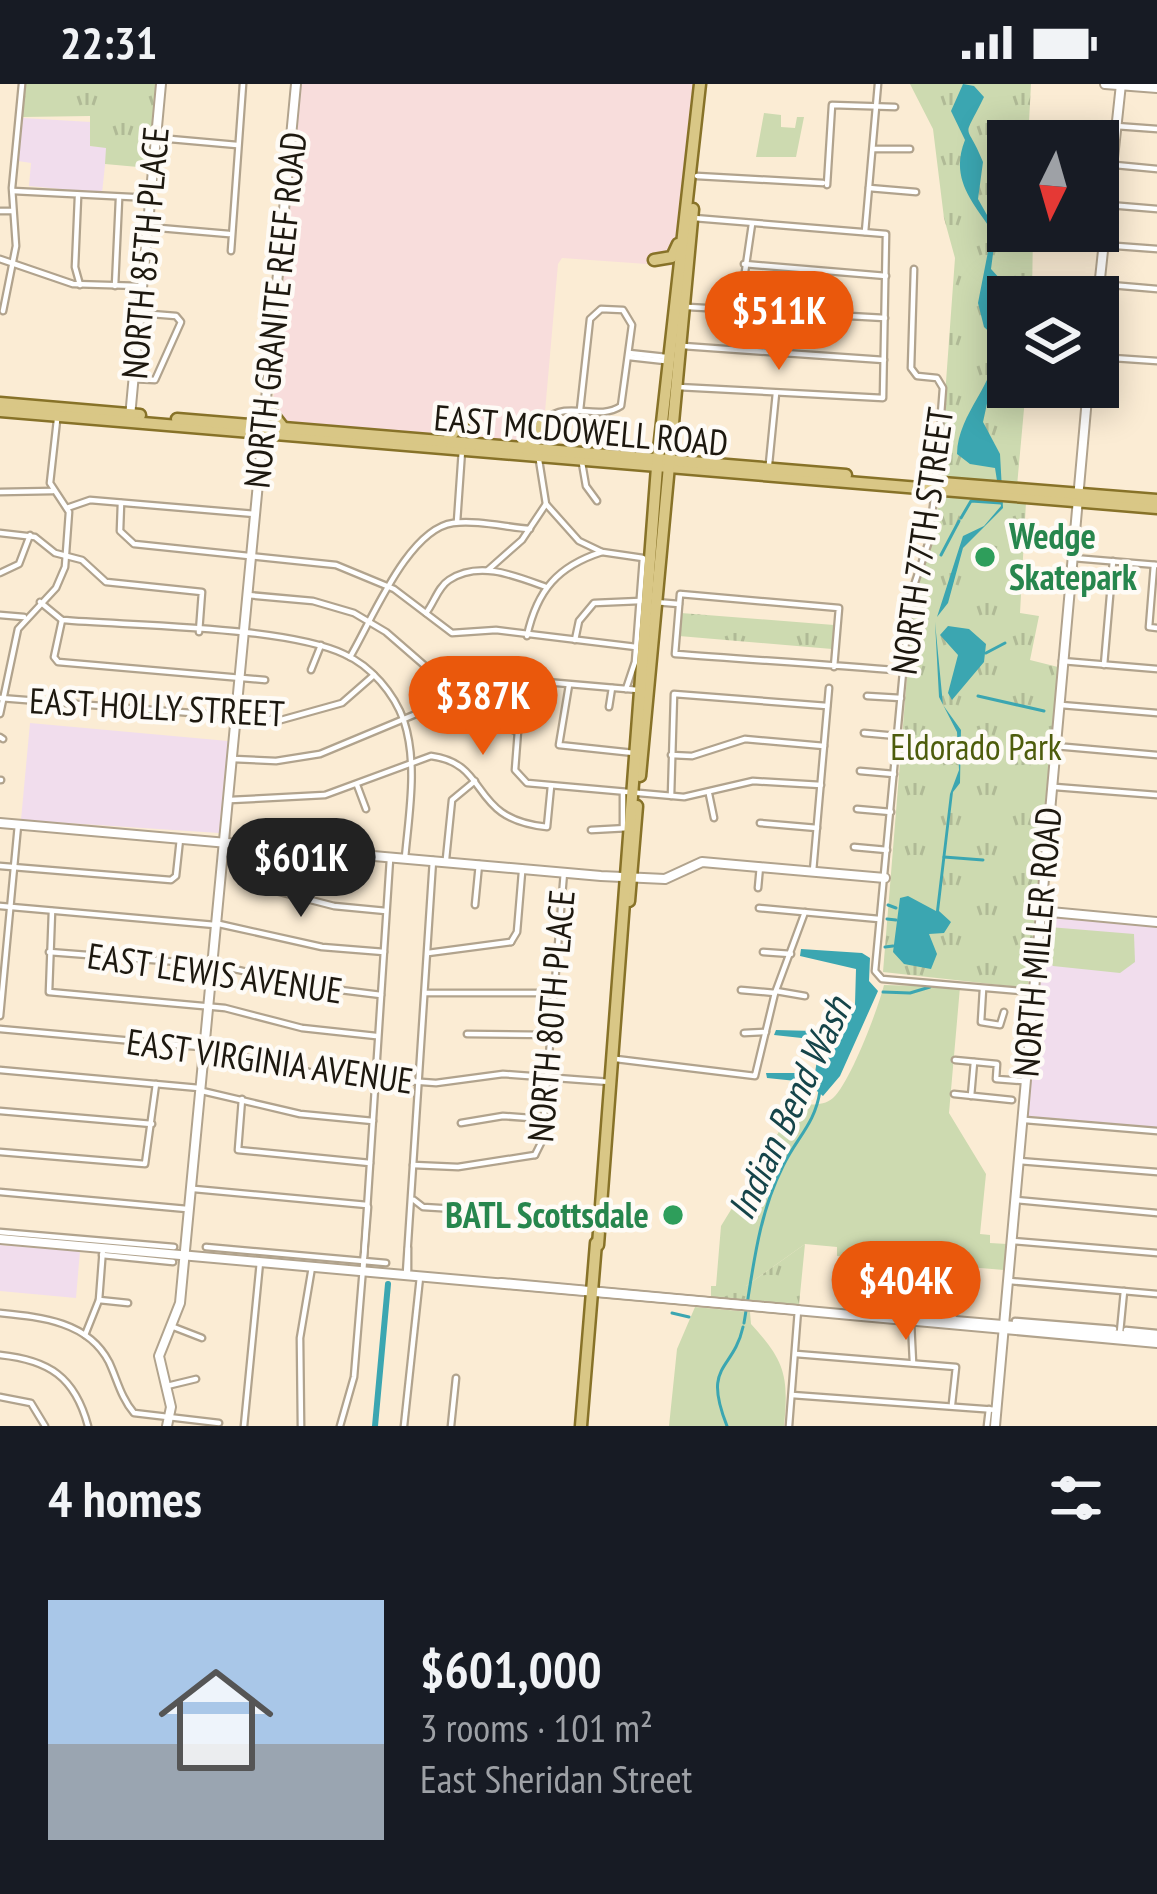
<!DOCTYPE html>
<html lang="en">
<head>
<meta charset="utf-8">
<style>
  body { margin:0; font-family:"PT Sans Narrow",sans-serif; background:#20242c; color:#f1f3f6; height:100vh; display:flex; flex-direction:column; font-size:45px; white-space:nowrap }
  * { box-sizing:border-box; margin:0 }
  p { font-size:39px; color:#9ea1a6 }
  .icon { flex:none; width:66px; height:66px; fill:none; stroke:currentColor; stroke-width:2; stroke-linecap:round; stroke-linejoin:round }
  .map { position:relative; height:1342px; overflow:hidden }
  .details { display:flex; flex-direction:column; background:#171b24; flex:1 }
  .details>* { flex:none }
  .needle { width:78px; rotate:185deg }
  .fabs { position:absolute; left:987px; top:36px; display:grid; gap:24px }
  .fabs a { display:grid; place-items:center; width:132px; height:132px; border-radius:0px; background:#171b24; box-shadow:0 6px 30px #0003; font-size:60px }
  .price { position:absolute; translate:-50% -102px; padding:0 27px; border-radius:42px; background:#ea580c; color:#fff; font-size:39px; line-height:78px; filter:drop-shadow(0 3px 6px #0008) }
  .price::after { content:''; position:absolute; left:50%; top:72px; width:36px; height:27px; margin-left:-18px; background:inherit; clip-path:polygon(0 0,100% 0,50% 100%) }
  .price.selected { background:#222; color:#fff }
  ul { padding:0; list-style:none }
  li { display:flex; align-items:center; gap:36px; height:300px; padding:0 48px }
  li+li { border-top:3px solid #363941 }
  li span { display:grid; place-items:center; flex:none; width:336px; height:240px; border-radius:0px; color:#555 }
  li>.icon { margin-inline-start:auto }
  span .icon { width:144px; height:144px; fill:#fffc; stroke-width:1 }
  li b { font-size:51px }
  h2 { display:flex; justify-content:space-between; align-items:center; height:144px; padding:0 48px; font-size:51px }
  .status { display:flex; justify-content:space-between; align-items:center; height:84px; padding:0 60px; background:#171b24; direction:ltr }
  .status svg { height:33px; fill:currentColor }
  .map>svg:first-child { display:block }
</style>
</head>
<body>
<div class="status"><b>22:31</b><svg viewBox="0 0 49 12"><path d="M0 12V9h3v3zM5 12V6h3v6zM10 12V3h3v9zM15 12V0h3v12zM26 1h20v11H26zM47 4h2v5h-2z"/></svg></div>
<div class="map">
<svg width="1157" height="1342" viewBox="0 0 1157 1342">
  <defs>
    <pattern id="park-tufts" width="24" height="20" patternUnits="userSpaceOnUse" patternTransform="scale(3)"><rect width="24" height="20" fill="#cddab0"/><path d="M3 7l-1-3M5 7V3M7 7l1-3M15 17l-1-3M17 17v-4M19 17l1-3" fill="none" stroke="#b0ba96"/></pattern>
  </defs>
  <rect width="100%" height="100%" fill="#fbecd4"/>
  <polygon fill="#f8dddc" points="300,0 695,0 675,182 562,174 558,180 542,362 288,341 272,331"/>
  <g fill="#f1dded">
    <polygon points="23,34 91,38 90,62 107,63 102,109 29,102 31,79 18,77"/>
    <polygon points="30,639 228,657 219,749 21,736"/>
    <polygon points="1044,833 1157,843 1157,1043 1028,1032"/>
    <polygon points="0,1161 80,1167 76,1214 0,1207"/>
  </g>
  <g fill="#cddab0">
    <polygon points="764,29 781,31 781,43 795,44 797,33 804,33 796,73 756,73"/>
    <polygon points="1049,843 1134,850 1135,878 1120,889 1053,882 1044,868"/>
    <path d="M 884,901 L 960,903 L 949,1029 L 986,1090 L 980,1150 L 990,1151 L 990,1159 L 1007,1160 L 1004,1186 L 837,1172 L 837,1163 L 805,1160 L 746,1202 L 716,1202 L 721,1142 L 796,1020 C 808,1020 823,1023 833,1014 C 850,999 878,925 884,901 Z"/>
    <path d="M 695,1223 L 750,1228 L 751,1240 C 785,1277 789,1292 784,1342 L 669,1342 L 677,1265 Z"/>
  </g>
  <g fill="url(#park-tufts)">
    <polygon points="25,0 157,0 149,84 105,80 106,64 90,62 90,32 22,33"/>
    <polygon points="910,0 1031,0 1028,57 1008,57 1008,147 1033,147 1032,213 1008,213 1008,303 1026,303 1017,402 939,394 955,174 944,134 933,45"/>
    <polygon points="939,412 1026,418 1020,529 1039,532 1030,576 1058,583 1028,904 883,888 913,518 935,449"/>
    <polygon points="681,529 834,541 832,565 679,552"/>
    <polygon points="805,1160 799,1221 711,1213 711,1202 746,1202"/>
  </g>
  <g fill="#3ba6b1">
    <path d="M 963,0 L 974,2 L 984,13 C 961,60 966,35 983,78 L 978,115 L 996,147 L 991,185 L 1001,196 L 1007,228 L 983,338 L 1000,370 L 1003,424 L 963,464 L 948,519 L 937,533 L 963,452 L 984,442 L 1001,422 L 995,384 L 970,380 L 957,370 C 958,327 998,300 997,255 L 984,243 L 978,219 L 992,147 C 971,116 950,94 965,56 L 951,27 Z"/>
    <polygon points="935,538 943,621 961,646 960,699 953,708 939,827 951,838 944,849 929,850 937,870 931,885 904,880 893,868 900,814 908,812 936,827 950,710 959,686 957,648 939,613"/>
    <polygon points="948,542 969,545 986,560 984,578 952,616 948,609 958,571 940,551"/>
    <polygon points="801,865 862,869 870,874 869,897 878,907 840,992 823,1012 806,998 767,994 766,989 804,989 809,994 815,989 820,956 774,951 776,946 814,947 822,936 837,942 855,920 856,885 800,872"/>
  </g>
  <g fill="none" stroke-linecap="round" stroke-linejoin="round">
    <g stroke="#3ba6b1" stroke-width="3">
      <polyline points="961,434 971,417 1001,419"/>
      <polyline points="941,471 959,437"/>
      <polyline points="986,569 1005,559"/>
      <polyline points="978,612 1044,627"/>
      <polyline points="944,773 983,776"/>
      <polyline points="888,821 896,824"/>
      <polyline points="887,835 896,836"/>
      <polyline points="885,863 893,862"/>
      <polyline points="883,908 910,909 930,903"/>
      <polyline points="672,1229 689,1233"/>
      <path d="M 744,1239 C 753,1186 758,1131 783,1082 C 797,1053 815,1040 820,1007"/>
      <path d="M 727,1342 C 702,1279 733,1288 743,1243"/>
    </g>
    <polyline stroke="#3ba6b1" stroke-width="6" points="375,1342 388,1200"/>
    <defs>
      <g id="minor">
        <polyline points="1116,42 1157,45"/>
        <polyline points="159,54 237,61"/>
        <polyline points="874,65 910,65"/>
        <polyline points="1115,81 1157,85"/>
        <polyline points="697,92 823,99"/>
        <polyline points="827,101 832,21 895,23"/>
        <polyline points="869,104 916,108"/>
        <polyline points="13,107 151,114"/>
        <polyline points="78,113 75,183 80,201"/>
        <polyline points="1109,121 1157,125"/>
        <polyline points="0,127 13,127"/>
        <polyline points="148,143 229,150"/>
        <polyline points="865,148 878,0"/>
        <polyline points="1103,161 1157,165"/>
        <polyline points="231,167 243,0"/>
        <polyline points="0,175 73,200 140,202"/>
        <polyline points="744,180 886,192"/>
        <polyline points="914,185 911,284 917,292 937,294 943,304 936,395"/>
        <polyline points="1099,200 1157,205"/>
        <polyline points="115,202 119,115"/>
        <polyline points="740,222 752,140"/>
        <polyline points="688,223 885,234"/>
        <polyline points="3,227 16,162 12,104 22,0"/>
        <polyline points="683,262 884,276"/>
        <polyline points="629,269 666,273"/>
        <polyline points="629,273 665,277"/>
        <polyline points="1098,273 1157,277"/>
        <polyline points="134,295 155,296 181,238 176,232 139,229"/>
        <polyline points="678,303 883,314 886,150 694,134"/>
        <path d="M 545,336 C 568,315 597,338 621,322 L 632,241 L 623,226 L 601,225 L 590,235 L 580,326"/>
        <polyline points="582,379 586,402 597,417"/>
        <polyline points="769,380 776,309"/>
        <polyline points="935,407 928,460 910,513 875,887 882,895 1033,908"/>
        <polyline points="0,408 53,407"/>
        <polyline points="121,419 120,447 134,460 336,481 394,505 452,549 496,546 636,563"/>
        <polyline points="546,420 579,457 602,468 643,474 635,578 626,605"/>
        <polyline points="67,424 90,416 255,430"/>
        <polyline points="457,438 462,366"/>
        <polyline points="0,449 35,453 55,469 82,476 106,498 202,508 199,548"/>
        <polyline points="1073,474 1157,481"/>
        <polyline points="1154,481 1149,543 1157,544"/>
        <polyline points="488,486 522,456 546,420 539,376"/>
        <polyline points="0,489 19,480 30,451"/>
        <polyline points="247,511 313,517 354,529 386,548 432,588 638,606"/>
        <path d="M 40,518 L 62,536 C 134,542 284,542 344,570 C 371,582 394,609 404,637 C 418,680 409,729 405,774"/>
        <polyline points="655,518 679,520"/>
        <path d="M 426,529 C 434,519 438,503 449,496 C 479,476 516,492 546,503"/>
        <polyline points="0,531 24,533"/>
        <polyline points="62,536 54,573 58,578 265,596"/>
        <path d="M 527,552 C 537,506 558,482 602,468"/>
        <polyline points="575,556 579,537 594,519 640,517"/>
        <path d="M 350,573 C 372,536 408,445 453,439 C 477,436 505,443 530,445"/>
        <polyline points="1062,577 1157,585"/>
        <polyline points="1104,581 1113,477"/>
        <path d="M 834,583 L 839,524 L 680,510 L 675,570 C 751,576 827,580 903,587"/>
        <polyline points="311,586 321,561"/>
        <polyline points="515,595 519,634 515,686 527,699 684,713 753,697 821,701"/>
        <polyline points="569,601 559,661 634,669"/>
        <polyline points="867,612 901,614"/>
        <polyline points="0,614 281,636 342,619 374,591"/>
        <polyline points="1061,621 1157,629"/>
        <polyline points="609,623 612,604"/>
        <polyline points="0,630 18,545 56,504 65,483 69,428 50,399 57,336"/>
        <polyline points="461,633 484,634 518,648"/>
        <polyline points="864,649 897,652"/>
        <polyline points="0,653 3,655"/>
        <polyline points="1055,662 1157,671"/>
        <polyline points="671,671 692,672 745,655 824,662"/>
        <polyline points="233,675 276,677 320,670 416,630"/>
        <polyline points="860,687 894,690"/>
        <polyline points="0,696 1,696"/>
        <polyline points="357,701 366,725"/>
        <polyline points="1055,703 1157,711"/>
        <polyline points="623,709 623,744"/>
        <polyline points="709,710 714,734"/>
        <polyline points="671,712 674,610 827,622"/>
        <path d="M 230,716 L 325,711 L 431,672 C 492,680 467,735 547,743 L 551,702"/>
        <polyline points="857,725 891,728"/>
        <polyline points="760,739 817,744"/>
        <polyline points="591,746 628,744"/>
        <polyline points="267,762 264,804 334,822 386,827"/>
        <polyline points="854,763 887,766"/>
        <polyline points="446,775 452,716 475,697"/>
        <polyline points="0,782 171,796 176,792 180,755"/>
        <polyline points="813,787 829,604"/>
        <polyline points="758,804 760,782"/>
        <polyline points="475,821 479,780"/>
        <polyline points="0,822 215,841"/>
        <polyline points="759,824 879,835"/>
        <polyline points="52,827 49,908 225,924 302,944 376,952"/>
        <polyline points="219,840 322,863 384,868"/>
        <polyline points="511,858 517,848 522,788"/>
        <polyline points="49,868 217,881 308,902 381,911"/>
        <polyline points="763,868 791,870"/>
        <polyline points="428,869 511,858"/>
        <polyline points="983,905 981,938 1000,941 1004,928"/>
        <polyline points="741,906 775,909"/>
        <polyline points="776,907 805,912"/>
        <polyline points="425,909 554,909"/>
        <polyline points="0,932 18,741"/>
        <polyline points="0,945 200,963 313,989 380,995 436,999 503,990 610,998"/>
        <polyline points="744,949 766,948"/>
        <polyline points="467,950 550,951"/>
        <polyline points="616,975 755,992 775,909 805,828"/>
        <polyline points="955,976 997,980 996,995 1023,997"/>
        <polyline points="0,986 199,1004"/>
        <polyline points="202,1007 300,1030 373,1037"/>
        <polyline points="954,1010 1012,1016"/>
        <polyline points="971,1012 974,978"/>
        <polyline points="242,1015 238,1066 370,1079"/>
        <polyline points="0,1027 152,1040"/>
        <polyline points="1025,1036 1157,1047"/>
        <polyline points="461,1039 503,1032 544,1035"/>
        <polyline points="0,1068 145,1080 156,1000"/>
        <polyline points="535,1071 542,1057 564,788"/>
        <polyline points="1019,1077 1157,1088"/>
        <polyline points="413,1081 458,1083 535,1071"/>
        <polyline points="194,1105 367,1121"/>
        <polyline points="0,1108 187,1125"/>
        <polyline points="414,1116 423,1123 472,1126"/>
        <polyline points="1015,1116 1157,1129"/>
        <polyline points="0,1148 174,1163"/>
        <polyline points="1013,1157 1157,1169"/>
        <polyline points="206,1163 386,1179"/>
        <polyline points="408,1164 408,1187"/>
        <polyline points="102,1171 173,1178"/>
        <polyline points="363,1187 390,775"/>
        <polyline points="406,1189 433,776"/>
        <polyline points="855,1194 956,1209"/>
        <polyline points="1009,1197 1157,1210"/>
        <polyline points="99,1216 128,1219"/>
        <path d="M 0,1229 C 40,1233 88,1237 109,1278 C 117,1295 121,1314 134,1329 L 219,1339"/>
        <polyline points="852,1230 856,1178"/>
        <polyline points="953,1236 958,1187"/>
        <polyline points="1015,1237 1114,1245"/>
        <polyline points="911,1238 913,1279"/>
        <polyline points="171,1242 202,1254"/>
        <polyline points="1126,1246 1157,1249"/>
        <polyline points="1120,1248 1124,1207"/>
        <polyline points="85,1251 99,1216 103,1164"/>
        <polyline points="796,1270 956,1283 952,1320"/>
        <path d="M 0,1271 C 49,1276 75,1293 88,1342"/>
        <polyline points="167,1302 196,1295"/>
        <polyline points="792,1311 997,1326"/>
        <polyline points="0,1313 31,1319 45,1342"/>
        <polyline points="244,1342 260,1178"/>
        <polyline points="301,1342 300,1254 312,1183"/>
        <polyline points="340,1342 354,1293 368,1123"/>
        <polyline points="404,1342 420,1193"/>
        <polyline points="451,1342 456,1294"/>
        <polyline points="789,1342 798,1226"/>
        <polyline points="987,1342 989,1325"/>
      </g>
      <g id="tertiary">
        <polyline points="1105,0 1157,4"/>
        <polyline points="1098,213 1121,0"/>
        <polyline points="130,333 161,0"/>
        <polyline points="0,739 601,792 665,795 702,778 885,794"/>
        <polyline points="1040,827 1157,838"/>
        <polyline points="167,1342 171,1323 159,1272 180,1219 296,0"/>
        <polyline points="995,1342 1088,303"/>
      </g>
      <g id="secondary">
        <polyline points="0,1155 798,1226"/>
        <polyline points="501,1199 1157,1259"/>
        <polyline points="860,1229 1157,1254"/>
      </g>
      <g id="primary">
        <polyline points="654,176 672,173 678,160"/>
        <polyline points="0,319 140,331"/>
        <polyline points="265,320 282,342"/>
        <polyline points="0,327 1157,424"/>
        <polyline points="177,335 846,391"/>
        <polyline points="448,355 465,336"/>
        <polyline points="523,360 536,356 542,339"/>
        <polyline points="930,398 1157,416"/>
        <polyline points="640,692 693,125"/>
        <polyline points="629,817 637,722"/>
        <polyline points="598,1161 657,383 700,0"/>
        <polyline points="581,1342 596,1159"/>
      </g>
    </defs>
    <use href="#minor" stroke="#b1a38d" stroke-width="9"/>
    <use href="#tertiary" stroke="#b1a38d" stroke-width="12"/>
    <use href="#secondary" stroke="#b1a38d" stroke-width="12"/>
    <use href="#primary" stroke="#877228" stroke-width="15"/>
    <use href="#minor" stroke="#fff" stroke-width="4.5"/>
    <use href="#tertiary" stroke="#fff" stroke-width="8"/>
    <use href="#secondary" stroke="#fff" stroke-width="8"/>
    <use href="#primary" stroke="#d9c786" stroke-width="10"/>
  </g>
  <g fill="#2e9e5b" stroke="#fefbf6" stroke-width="4.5">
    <circle cx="985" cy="473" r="12"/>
    <circle cx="673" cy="1131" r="12"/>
  </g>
  <g text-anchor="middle" stroke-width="9" stroke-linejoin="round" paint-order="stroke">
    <g font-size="36" fill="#1d180f" stroke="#fefbf6">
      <text transform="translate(145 169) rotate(-85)" y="13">NORTH 85TH PLACE</text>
      <text transform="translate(275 226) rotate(-84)" y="13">NORTH GRANITE REEF ROAD</text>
      <text transform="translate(581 346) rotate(5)" y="13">EAST MCDOWELL ROAD</text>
      <text transform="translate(922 457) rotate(-82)" y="13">NORTH 77TH STREET</text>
      <text transform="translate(157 623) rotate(3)" y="13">EAST HOLLY STREET</text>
      <text transform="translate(1037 858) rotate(-85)" y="13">NORTH MILLER ROAD</text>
      <text transform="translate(215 889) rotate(8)" y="13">EAST LEWIS AVENUE</text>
      <text transform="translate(551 932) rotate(-85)" y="13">NORTH 80TH PLACE</text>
      <text transform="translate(270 977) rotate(8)" y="13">EAST VIRGINIA AVENUE</text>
    </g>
    <g font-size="36" font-weight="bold" fill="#27864d" stroke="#fefbf6" text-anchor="start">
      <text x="1009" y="465">Wedge<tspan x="1009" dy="41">Skatepark</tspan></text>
      <text x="649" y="1144" text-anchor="end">BATL Scottsdale</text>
    </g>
    <g font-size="36" fill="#4d5c0c" stroke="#fefbf6">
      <text x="976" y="676">Eldorado Park</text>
    </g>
    <g font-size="39" font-style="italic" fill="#154449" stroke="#fefbf6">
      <text transform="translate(789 1024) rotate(-65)" y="14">Indian Bend Wash</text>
    </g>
  </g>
</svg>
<div class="fabs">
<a><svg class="needle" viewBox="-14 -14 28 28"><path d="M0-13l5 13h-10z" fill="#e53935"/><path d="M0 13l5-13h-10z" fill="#9ea1a6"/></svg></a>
<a><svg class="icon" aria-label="layers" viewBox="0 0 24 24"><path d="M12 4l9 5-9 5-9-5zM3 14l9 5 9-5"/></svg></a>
</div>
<b class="price" style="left:779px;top:289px">$511K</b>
<b class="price" style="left:483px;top:674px">$387K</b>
<b class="price selected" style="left:301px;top:836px">$601K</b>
<b class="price" style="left:906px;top:1259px">$404K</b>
</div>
<section class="details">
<h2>4 homes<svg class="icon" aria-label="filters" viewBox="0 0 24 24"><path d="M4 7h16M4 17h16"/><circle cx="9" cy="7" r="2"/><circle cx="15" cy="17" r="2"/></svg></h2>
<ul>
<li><span style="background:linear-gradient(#a9c7e8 60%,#9aa5b1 0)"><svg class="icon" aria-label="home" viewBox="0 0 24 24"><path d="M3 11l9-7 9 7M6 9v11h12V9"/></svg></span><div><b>$601,000</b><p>3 rooms · 101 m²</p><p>East Sheridan Street</p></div></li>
</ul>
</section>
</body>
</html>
